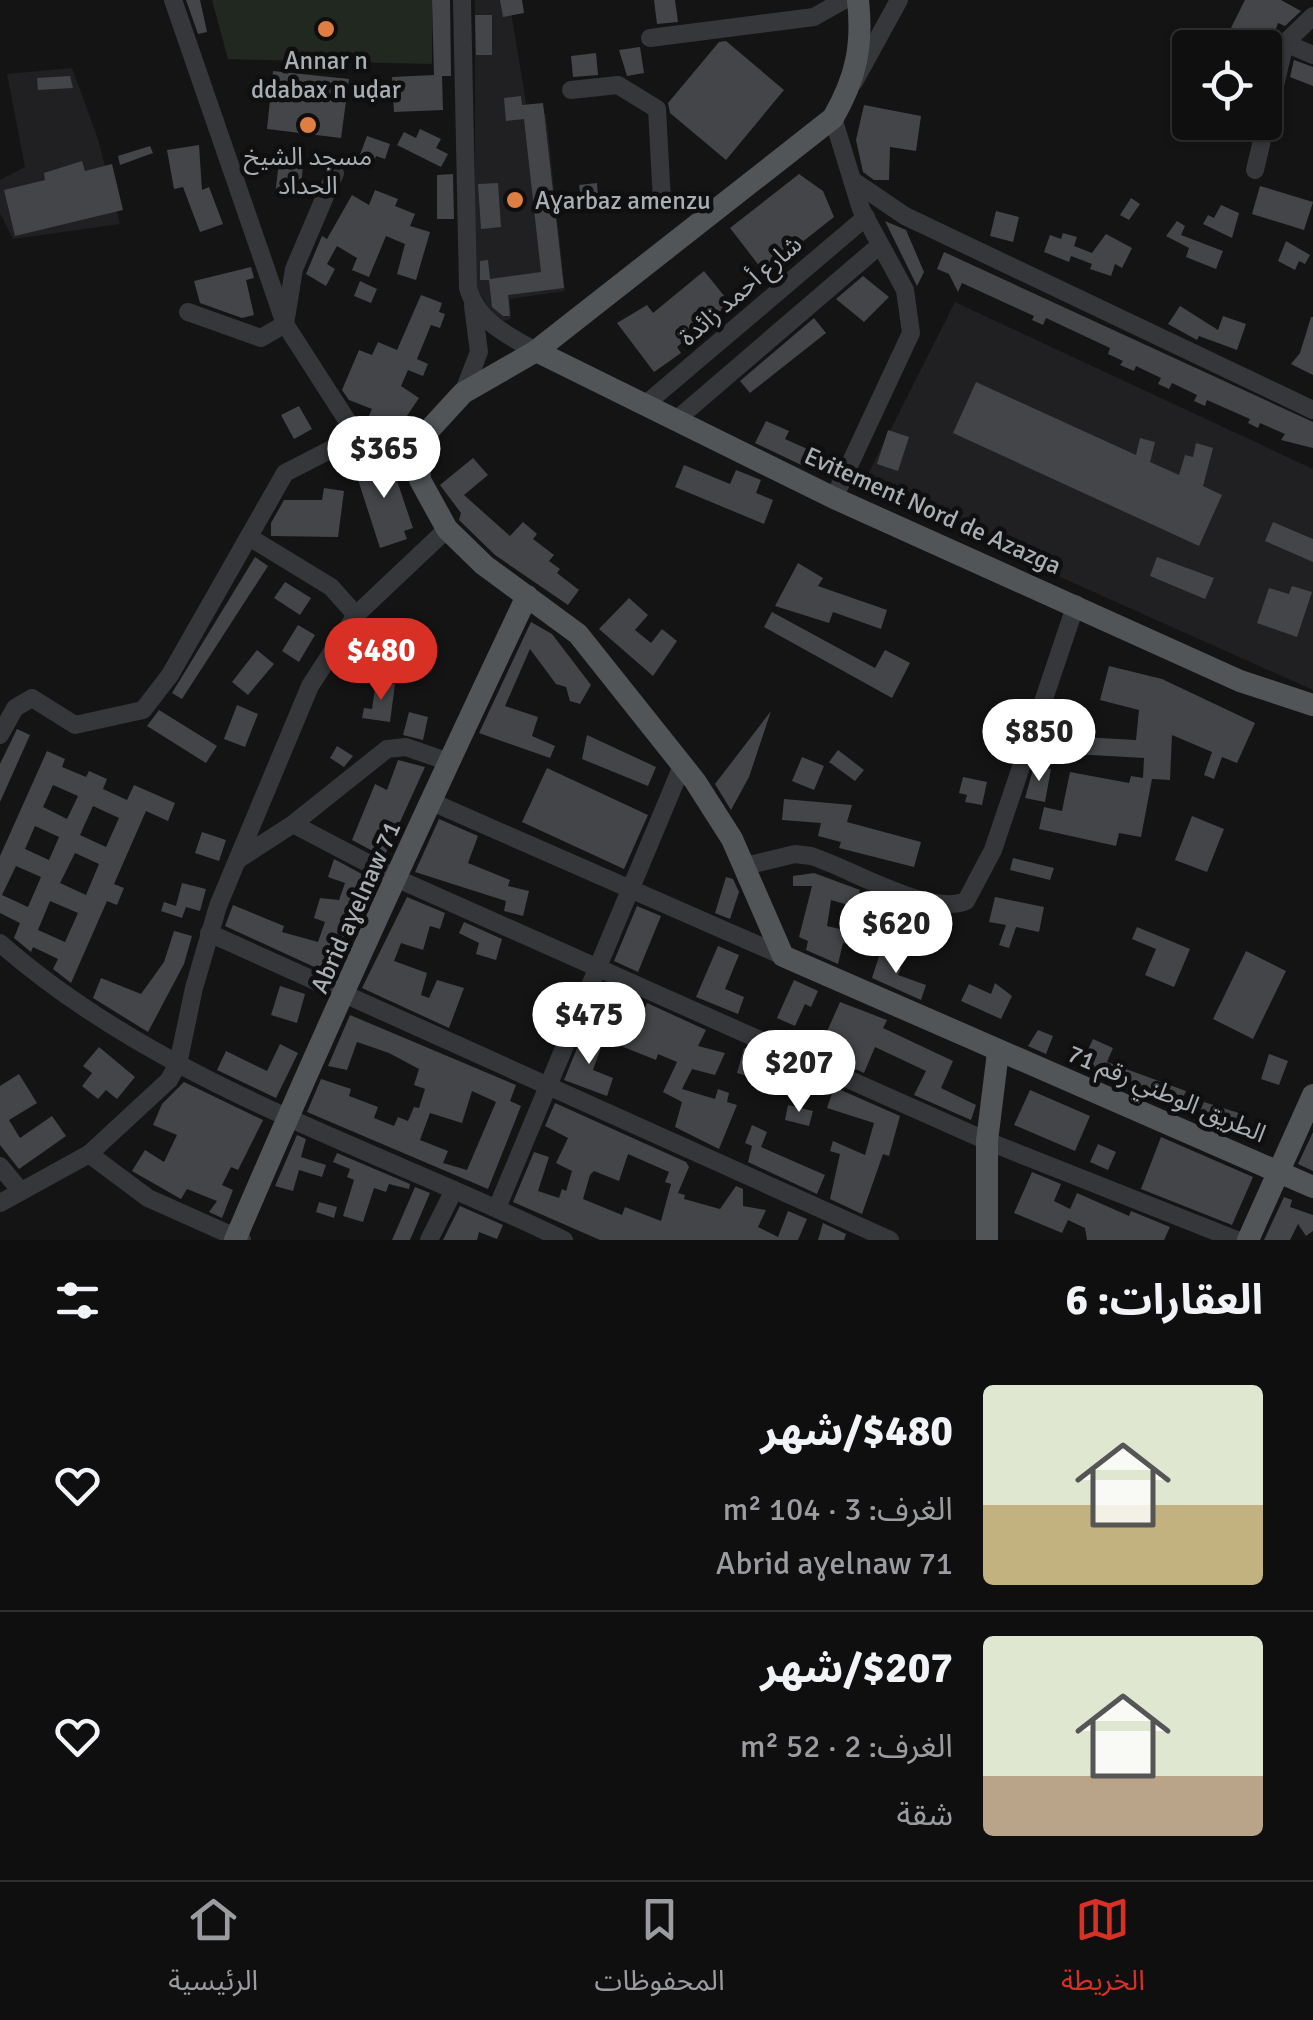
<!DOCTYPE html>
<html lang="ar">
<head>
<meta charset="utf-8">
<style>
  body { margin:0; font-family:Signika,"Noto Sans Arabic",sans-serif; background:#181819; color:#f1f3f6; direction:rtl; height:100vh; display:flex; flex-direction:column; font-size:38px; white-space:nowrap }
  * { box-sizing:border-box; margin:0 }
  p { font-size:32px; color:#9b9c9f }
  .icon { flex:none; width:55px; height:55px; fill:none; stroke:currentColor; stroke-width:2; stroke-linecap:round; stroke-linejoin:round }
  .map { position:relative; height:1240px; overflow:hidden; direction:ltr }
  .details { display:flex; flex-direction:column; background:#0f0f10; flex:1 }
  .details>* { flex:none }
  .controls { position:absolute; left:1172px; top:30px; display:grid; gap:20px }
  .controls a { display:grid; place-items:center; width:110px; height:110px; border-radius:10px; background:#0f0f10; box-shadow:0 2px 8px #0004,0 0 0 2px #2f2f30; font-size:50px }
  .price { position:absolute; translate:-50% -85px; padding:0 22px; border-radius:35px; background:#fff; color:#222; font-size:32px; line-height:65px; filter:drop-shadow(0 2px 5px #0008) }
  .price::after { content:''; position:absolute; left:50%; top:60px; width:30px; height:22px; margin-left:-15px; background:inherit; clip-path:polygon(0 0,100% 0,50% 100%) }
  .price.active { background:#d93025; color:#fff }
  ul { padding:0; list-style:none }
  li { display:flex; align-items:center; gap:30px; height:250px; padding:0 50px }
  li+li { border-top:2px solid #2f2f30 }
  li span { display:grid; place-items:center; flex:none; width:280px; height:200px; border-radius:10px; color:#555 }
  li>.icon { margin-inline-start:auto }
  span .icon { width:120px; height:120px; fill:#fffc; stroke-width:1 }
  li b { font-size:42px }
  h2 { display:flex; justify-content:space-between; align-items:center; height:120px; padding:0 50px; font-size:42px }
  .tabs { display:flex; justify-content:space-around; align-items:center; height:140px; border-top:2px solid #2f2f30; background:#0f0f10; font-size:28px; color:#9b9c9f }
  .tabs a { display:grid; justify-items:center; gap:5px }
  .tabs .active { color:#d93025 }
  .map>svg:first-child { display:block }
</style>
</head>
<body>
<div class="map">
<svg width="1313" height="1240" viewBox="0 0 1313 1240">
  <rect width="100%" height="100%" fill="#141415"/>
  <g fill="#202022">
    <polygon points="475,0 509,0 528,114 546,114 565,291 510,299 511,319 498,322 475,285"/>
    <polygon points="72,68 98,139 120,224 13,239 0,213 0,180 25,167 7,74"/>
    <polygon points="955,302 1313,469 1313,690 861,488"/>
  </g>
  <polygon fill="#212820" points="212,0 432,0 432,64 228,59"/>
  <g fill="#434548" fill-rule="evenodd">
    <polygon points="186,0 200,0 207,32 198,34"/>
    <polygon points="432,0 450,0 451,76 442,76 443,110 394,112 392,77 434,75"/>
    <polygon points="500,0 522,0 524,13 503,17"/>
    <polygon points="654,0 675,0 678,22 657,24"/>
    <polygon points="1245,0 1281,0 1301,11 1285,26 1278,23 1269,48 1233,48 1237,30 1231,28"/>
    <polygon points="475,15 492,15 492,55 476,55"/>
    <polygon points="726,41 784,90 726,160 670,113 668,103 719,42"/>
    <polygon points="640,47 644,73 627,76 619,50"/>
    <polygon points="596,53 598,75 573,77 571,56"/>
    <polygon points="1294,60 1313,67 1313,86 1290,77"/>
    <polygon points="273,71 349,79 341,138 267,129"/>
    <polygon points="70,76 73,88 38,90 37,78"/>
    <polygon points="521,96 522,105 543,103 564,288 508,295 510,316 503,316 492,307 489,280 480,280 480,261 488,260 490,279 541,272 524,119 506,121 504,98"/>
    <polygon points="864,105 921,116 916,151 890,147 889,180 874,180 863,172 856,140"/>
    <polygon points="420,129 441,139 436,148 448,154 441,167 397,145 404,132 416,138"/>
    <polygon points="367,136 390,144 385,159 376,156 373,166 358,160"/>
    <polygon points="199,145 202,190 209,187 223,224 200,232 183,187 174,189 167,150"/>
    <polygon points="150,146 153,153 120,165 118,156"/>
    <polygon points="82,161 85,171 112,164 123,210 15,236 4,190 45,180 44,173"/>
    <polygon points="279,162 303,165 300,197 275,195"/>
    <polygon points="453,174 454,219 437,219 437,175"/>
    <polygon points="799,174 823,191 834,217 764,272 730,228"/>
    <polygon points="498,183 501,227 481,229 478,184"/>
    <polygon points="597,183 598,196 581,199 579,185"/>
    <polygon points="1260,186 1313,202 1304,230 1252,214"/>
    <polygon points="375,190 398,199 395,206 415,214 410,226 430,232 416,280 397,274 405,244 386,236 369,277 352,270 357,258 337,246 327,264 335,269 326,286 306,274 322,236 327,239 352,195 369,205"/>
    <polygon points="1131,198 1140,204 1129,220 1120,215"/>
    <polygon points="1221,205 1239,213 1232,238 1203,224 1208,215 1214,218"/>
    <polygon points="996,211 1019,217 1013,242 990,236"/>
    <polygon points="885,221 906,230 924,272 917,286"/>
    <polygon points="1177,221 1185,226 1181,235 1223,251 1216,269 1186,257 1189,248 1166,236"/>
    <polygon points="1063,233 1077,237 1074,246 1092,253 1106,234 1132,248 1122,268 1115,264 1111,276 1090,269 1092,264 1071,256 1069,262 1044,252 1050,235 1061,239"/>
    <polygon points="1286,241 1310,255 1305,264 1299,261 1295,270 1278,261"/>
    <polygon points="944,252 1313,422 1313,448 1281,440 1285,434 1260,423 1258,428 1248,423 1250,419 1207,400 1205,406 1194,401 1197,395 1172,383 1169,389 1158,384 1161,378 1136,366 1134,371 1120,365 1123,361 1108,354 1110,348 1046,318 1043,325 1032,320 1034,316 962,283 958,292 949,274 937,269"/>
    <polygon points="251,267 254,278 246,280 254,315 242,318 200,303 194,281"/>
    <polygon points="704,271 730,303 677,347 681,353 654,372 617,323 647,305 653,313"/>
    <polygon points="863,276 889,297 864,322 836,299"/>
    <polygon points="360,281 377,289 371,303 354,296"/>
    <polygon points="421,295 442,303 439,312 445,314 440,328 431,325 417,359 428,364 423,376 408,370 401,386 419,398 394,435 367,420 372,409 349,400 342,390 359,350 372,355 378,342 397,350"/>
    <polygon points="1180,306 1218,330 1223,316 1246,324 1237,350 1199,336 1197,340 1168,324"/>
    <polygon points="1311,317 1313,317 1313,375 1291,364 1300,353"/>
    <polygon points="814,318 826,333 750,393 740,381"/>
    <polygon points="976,382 1136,455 1140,438 1155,442 1150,462 1179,475 1185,455 1193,457 1196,443 1213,448 1203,486 1222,495 1199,546 953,433"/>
    <polygon points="299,406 312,429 294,439 281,415"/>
    <polygon points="766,421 789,431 785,439 823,456 816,472 755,443"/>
    <polygon points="888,430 909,437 898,471 877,464"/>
    <polygon points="377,456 373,466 390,460 413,528 404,531 407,539 380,548 353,464"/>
    <polygon points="473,458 488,475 464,495 510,536 523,522 537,534 533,539 554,555 549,561 560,569 557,573 579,590 568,605 495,555 459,520 461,513 440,485"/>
    <polygon points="684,465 730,484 736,470 761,480 756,493 773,500 764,524 675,487"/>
    <polygon points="324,488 344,491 338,537 271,536 271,523 284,500 322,500"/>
    <polygon points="1273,522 1313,539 1313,562 1265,541"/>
    <polygon points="255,557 268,566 182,699 172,693"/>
    <polygon points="1157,557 1214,578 1205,599 1150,576"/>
    <polygon points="798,563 823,578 818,586 887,610 881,629 833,612 829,623 775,606"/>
    <polygon points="285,582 311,598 300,615 274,598"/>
    <polygon points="1292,586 1312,592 1297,637 1257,623 1269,588 1289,594"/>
    <polygon points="629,598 648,615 635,630 651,643 662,629 677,641 653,676 599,629"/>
    <polygon points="772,612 875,668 885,650 910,663 892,698 764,627"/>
    <polygon points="531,622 552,634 591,685 580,704 570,701 566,687 556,684 530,649 505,706 538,717 532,736 555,746 550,758 479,733"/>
    <polygon points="298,625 315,635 299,662 282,651"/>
    <polygon points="257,650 274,664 248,695 232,682"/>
    <polygon points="1109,666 1162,679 1255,723 1237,763 1222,757 1214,779 1204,775 1212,752 1172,735 1170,780 1152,779 1141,837 1119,833 1116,846 1039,829 1044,807 1062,811 1070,772 1129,783 1131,776 1143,778 1144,758 1039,752 1045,735 1136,740 1139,710 1100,700"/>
    <polygon points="376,682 395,684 390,722 362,718 364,708 372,709"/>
    <polygon points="237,705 258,714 245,747 224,739"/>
    <polygon points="159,710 217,746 206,763 147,726"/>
    <polygon points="771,711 749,777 731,810 715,784"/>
    <polygon points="409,712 428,717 423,740 403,735"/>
    <polygon points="17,729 30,735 0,802 0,764"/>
    <polygon points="587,735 656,767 648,786 582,759"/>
    <polygon points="337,746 353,756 344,767 330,758"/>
    <polygon points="838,750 864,770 855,781 829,762"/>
    <path d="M 47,751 L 65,759 L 62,767 L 86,777 L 89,771 L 107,779 L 103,789 L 127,800 L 134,785 L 175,803 L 168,821 L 146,811 L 114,884 L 124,888 L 117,905 L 107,901 L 71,983 L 53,969 L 58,959 L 33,947 L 31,952 L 14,938 L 20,923 L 0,913 L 0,856 ZM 53,785 L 78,796 L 67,819 L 43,807 ZM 93,806 L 119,818 L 106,847 L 80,835 ZM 35,826 L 59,837 L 49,860 L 25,849 ZM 75,853 L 99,864 L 86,895 L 60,883 ZM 16,866 L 41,877 L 28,907 L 2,895 ZM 50,901 L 78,913 L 65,942 L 38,930 Z"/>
    <polygon points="802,757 824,766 814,790 792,781"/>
    <polygon points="398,760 425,767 384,857 352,840 375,784 387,790"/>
    <polygon points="1034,766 1051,769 1045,802 1025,798"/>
    <polygon points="547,768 648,815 624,869 522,822"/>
    <polygon points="963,777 987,782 982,805 965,802 967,795 959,793"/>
    <polygon points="784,799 852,805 847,822 921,842 914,867 839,848 841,842 818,836 821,823 782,820"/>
    <polygon points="1192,816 1224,829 1207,872 1175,860"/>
    <polygon points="439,819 478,836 468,863 510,880 508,886 529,891 523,916 504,911 506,901 415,872"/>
    <polygon points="202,832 226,840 219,861 195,853"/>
    <polygon points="1013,858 1054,868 1050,880 1010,870"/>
    <polygon points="334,859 371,879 334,976 225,926 233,905 284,926 282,932 318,942 325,922 314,918 320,898 339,900 345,883 328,877"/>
    <polygon points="814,873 860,890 855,907 831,900 827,926 857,933 855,946 843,943 838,964 806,950 808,941 799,937 812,886 793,886 793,876"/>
    <polygon points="726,877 733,879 739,892 730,919 715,913"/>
    <polygon points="182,883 206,889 200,911 186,907 182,918 161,911 164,902 176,906"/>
    <polygon points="407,897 445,913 440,929 430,926 423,950 401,943 394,961 427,973 421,995 429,998 437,980 464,988 449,1028 362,988"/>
    <polygon points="995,897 1044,907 1039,932 1016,927 1009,948 999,945 1006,925 989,922"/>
    <polygon points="637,906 661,916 638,972 614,961"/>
    <polygon points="895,909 913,917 904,937 887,929"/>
    <polygon points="464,922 502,939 496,960 476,954 479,943 459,933"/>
    <polygon points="1137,927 1190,949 1174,987 1145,975 1156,949 1132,939"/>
    <polygon points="174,931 192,936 184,964 148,1032 93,998 101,978 141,994 164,962"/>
    <polygon points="718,946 739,955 725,989 744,997 738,1014 696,997"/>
    <polygon points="881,950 897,955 893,966 901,968 898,975 926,985 921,1000 872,978"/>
    <polygon points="1246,951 1286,971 1253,1039 1213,1019"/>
    <polygon points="794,980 818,991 811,1007 805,1004 795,1026 777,1018"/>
    <polygon points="995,983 1012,996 1001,1019 961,1001 969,984 991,994"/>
    <polygon points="280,986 305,994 297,1023 271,1015"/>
    <polygon points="840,1002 887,1020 883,1028 953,1061 941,1088 976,1105 971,1120 914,1095 926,1071 875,1047 864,1073 818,1052"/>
    <polygon points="647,1003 706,1030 698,1046 725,1053 715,1075 692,1069 682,1089 715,1099 718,1089 729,1093 727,1102 737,1105 719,1149 675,1127 682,1102 663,1092 677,1062 658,1054 656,1060 606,1040 612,1024 635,1033"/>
    <path d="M 350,1015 L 516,1085 L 510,1101 L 521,1106 L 488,1189 L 307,1112 L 321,1079 L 351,1089 L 349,1096 L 378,1107 L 374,1118 L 394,1126 L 398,1117 L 408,1121 L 414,1107 L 419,1108 L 425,1089 L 414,1085 L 419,1069 L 389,1053 L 357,1042 L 347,1070 L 328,1066 ZM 472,1091 L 496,1102 L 467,1170 L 443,1163 L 448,1151 L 420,1140 L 430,1113 L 462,1123 Z"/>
    <polygon points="1038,1030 1053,1036 1046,1054 1028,1046"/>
    <polygon points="591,1031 605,1036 593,1070 613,1078 607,1096 564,1080 578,1046 585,1048"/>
    <polygon points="1093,1039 1113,1048 1107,1062 1186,1091 1177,1111 1080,1067"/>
    <polygon points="280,1044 298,1053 276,1098 217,1070 226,1051 267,1071"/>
    <polygon points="99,1047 135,1077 117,1099 106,1090 98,1099 82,1086 92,1073 83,1066"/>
    <polygon points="744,1048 765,1056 758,1079 737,1073"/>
    <polygon points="1269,1054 1288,1061 1279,1085 1261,1079"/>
    <polygon points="19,1074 37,1103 9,1120 20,1138 52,1116 66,1136 19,1169 0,1145 0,1086"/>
    <polygon points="184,1082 263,1120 238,1170 231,1167 222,1185 233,1190 222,1218 209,1212 217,1201 187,1189 181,1199 132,1171 145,1150 164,1162 177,1135 153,1125 162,1104"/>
    <polygon points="834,1087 900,1116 889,1156 883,1154 862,1214 830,1199 840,1154 830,1151 833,1141 865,1155 874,1123 827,1108"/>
    <polygon points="1030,1090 1090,1116 1075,1151 1014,1125"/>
    <polygon points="1204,1102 1242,1114 1232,1135 1197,1118"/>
    <path d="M 555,1103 L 686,1162 L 689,1167 L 678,1193 L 685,1195 L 684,1199 L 720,1209 L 736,1186 L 743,1189 L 743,1206 L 766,1210 L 758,1227 L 778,1237 L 788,1211 L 807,1219 L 798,1240 L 600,1240 L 513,1202 L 534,1152 L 549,1157 L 538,1191 L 559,1198 L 562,1189 L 566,1191 L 572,1171 L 556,1163 L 568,1138 L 545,1126 ZM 628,1154 L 669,1172 L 665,1182 L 671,1184 L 661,1221 L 625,1207 L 622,1215 L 583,1199 L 590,1175 L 594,1171 L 619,1181 Z"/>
    <polygon points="788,1105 813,1111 809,1126 785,1120"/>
    <polygon points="752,1125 767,1132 761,1147 825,1175 817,1194 748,1162 752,1146 745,1143"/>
    <polygon points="1313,1132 1313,1171 1298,1164"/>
    <polygon points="297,1135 306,1139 301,1157 326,1165 322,1177 299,1170 293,1191 275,1186"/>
    <polygon points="1161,1137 1253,1177 1232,1225 1141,1189"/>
    <polygon points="1098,1144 1116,1152 1108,1170 1090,1162"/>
    <polygon points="337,1153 410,1184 409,1189 389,1184 386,1192 374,1188 363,1222 343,1216 354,1180 347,1177 350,1169 333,1162"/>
    <polygon points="1032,1172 1061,1184 1054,1201 1070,1209 1077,1193 1129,1216 1131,1211 1170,1227 1164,1240 1087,1240 1085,1228 1068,1220 1062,1233 1014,1213"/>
    <polygon points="415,1187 430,1193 410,1240 392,1240"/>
    <polygon points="1284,1197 1292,1200 1290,1207 1313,1215 1313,1231 1306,1236 1298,1224 1290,1240 1264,1240"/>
    <polygon points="319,1202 337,1207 334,1218 316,1212"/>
    <polygon points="460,1206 503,1225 497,1239 479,1232 477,1240 443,1240"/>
    <polygon points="823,1223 846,1234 844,1240 818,1240"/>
  </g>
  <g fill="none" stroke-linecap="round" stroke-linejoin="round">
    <g stroke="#35373a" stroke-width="18">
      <polyline points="173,0 285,324 357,436"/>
      <path d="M 462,0 L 468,288 C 478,322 507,335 536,351"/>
      <polyline points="650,38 814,17 844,0"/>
      <polyline points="1285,43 1313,55"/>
      <polyline points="854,82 899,0"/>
      <polyline points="571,90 618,85 657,109 662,201"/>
      <polyline points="833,118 861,209 905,290 911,333 834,498"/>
      <polyline points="1255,170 1285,43 1313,16"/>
      <polyline points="852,180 905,216 1313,410"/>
      <polyline points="188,312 261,338 285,324 294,269 335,173"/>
      <polyline points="463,393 479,352 473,306"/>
      <polyline points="647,403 866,217"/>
      <polyline points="676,420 880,245"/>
      <polyline points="249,537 331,587 356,615"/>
      <polyline points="0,735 15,708 32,698 75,725 143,710 170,675 285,473 357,436 419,456"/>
      <polyline points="432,802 783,956"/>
      <polyline points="293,824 398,879 987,1141 1237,1240"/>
      <polyline points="239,859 293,824 387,749 406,747 449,762"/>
      <path d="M 745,866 L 795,854 L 811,856 C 850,868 929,917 966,901 L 993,850 L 1076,604"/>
      <polyline points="209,933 890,1240"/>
      <path d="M 0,943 C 160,1084 375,1148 564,1240"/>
      <polyline points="89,1154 148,1198 242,1240"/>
      <polyline points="0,1166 19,1189"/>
      <polyline points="0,1203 89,1154 169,1080 178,1064 194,988 218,906 310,686 356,615 447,529"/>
      <polyline points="497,1208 682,766"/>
      <polyline points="429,1240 454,1190"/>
    </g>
    <g stroke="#515558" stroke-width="22">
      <path d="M 858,0 C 863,46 856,78 833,118 L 536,351 L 463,393 L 429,430 L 419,456 L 420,480 L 447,529 L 484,565 L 578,634 L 695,781 L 732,839 L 783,956 L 1313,1187"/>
      <polyline points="536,351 834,498 1240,681 1313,705"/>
      <path d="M 235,1240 C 327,1024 426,809 527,596"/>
      <polyline points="987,1240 987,1141 998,1052"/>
      <polyline points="1248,1240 1313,1095"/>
    </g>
  </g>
  <g fill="#de7e43" stroke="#0f0f10" stroke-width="4">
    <circle cx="326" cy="29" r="10"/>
    <circle cx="308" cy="125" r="10"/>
    <circle cx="515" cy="200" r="10"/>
  </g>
  <g text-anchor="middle" stroke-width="9" stroke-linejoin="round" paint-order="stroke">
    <g font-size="25" fill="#a7afb4" stroke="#0f0f10">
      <text x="326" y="69">Annar n<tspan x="326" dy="29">ddabax n uḍar</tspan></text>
      <text x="308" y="165">مسجد الشيخ<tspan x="308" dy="29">الحداد</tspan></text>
      <text x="535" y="209" text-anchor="start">Aɣarbaz amenzu</text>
    </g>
    <g font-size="25" fill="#a7afb4" stroke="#0f0f10">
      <text transform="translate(740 290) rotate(-41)" y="9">شارع أحمد زائدة</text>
      <text transform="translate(933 510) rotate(24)" y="9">Evitement Nord de Azazga</text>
      <text transform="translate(355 907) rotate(-66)" y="9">Abrid aɣelnaw 71</text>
      <text transform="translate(1167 1093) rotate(23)" y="9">الطريق الوطني رقم 71</text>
    </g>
  </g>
</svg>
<div class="controls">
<a><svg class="icon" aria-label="locate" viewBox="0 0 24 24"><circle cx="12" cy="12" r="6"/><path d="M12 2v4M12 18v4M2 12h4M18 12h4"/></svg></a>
</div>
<b class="price" style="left:384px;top:501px">$365</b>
<b class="price active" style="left:381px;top:703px">$480</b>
<b class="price" style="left:1039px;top:784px">$850</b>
<b class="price" style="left:896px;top:976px">$620</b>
<b class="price" style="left:589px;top:1067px">$475</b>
<b class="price" style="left:799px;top:1115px">$207</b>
</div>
<section class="details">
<h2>العقارات: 6<svg class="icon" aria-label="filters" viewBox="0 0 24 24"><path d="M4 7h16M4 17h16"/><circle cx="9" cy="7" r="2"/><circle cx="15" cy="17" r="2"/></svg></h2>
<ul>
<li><span style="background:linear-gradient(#dfe7d0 60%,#c2b280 0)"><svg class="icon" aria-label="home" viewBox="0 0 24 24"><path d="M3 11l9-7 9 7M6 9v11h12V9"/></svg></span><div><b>$480/شهر</b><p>الغرف: 3 · 104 m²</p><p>Abrid aɣelnaw 71</p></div><svg class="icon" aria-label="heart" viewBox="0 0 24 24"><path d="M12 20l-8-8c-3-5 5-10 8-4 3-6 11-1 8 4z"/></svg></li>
<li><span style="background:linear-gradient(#dfe7d0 70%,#b9a48a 0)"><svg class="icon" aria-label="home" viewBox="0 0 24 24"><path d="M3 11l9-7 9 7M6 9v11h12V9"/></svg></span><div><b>$207/شهر</b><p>الغرف: 2 · 52 m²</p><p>شقة</p></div><svg class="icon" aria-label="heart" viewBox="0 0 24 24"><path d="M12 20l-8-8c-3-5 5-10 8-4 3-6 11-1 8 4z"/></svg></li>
</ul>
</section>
<nav class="tabs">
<a class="active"><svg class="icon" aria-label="map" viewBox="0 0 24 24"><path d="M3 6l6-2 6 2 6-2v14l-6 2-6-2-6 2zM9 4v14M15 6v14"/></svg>الخريطة</a>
<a><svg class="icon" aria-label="saved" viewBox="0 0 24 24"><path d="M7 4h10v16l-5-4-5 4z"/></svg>المحفوظات</a>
<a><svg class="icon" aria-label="home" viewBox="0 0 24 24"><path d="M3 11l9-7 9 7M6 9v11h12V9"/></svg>الرئيسية</a>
</nav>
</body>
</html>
